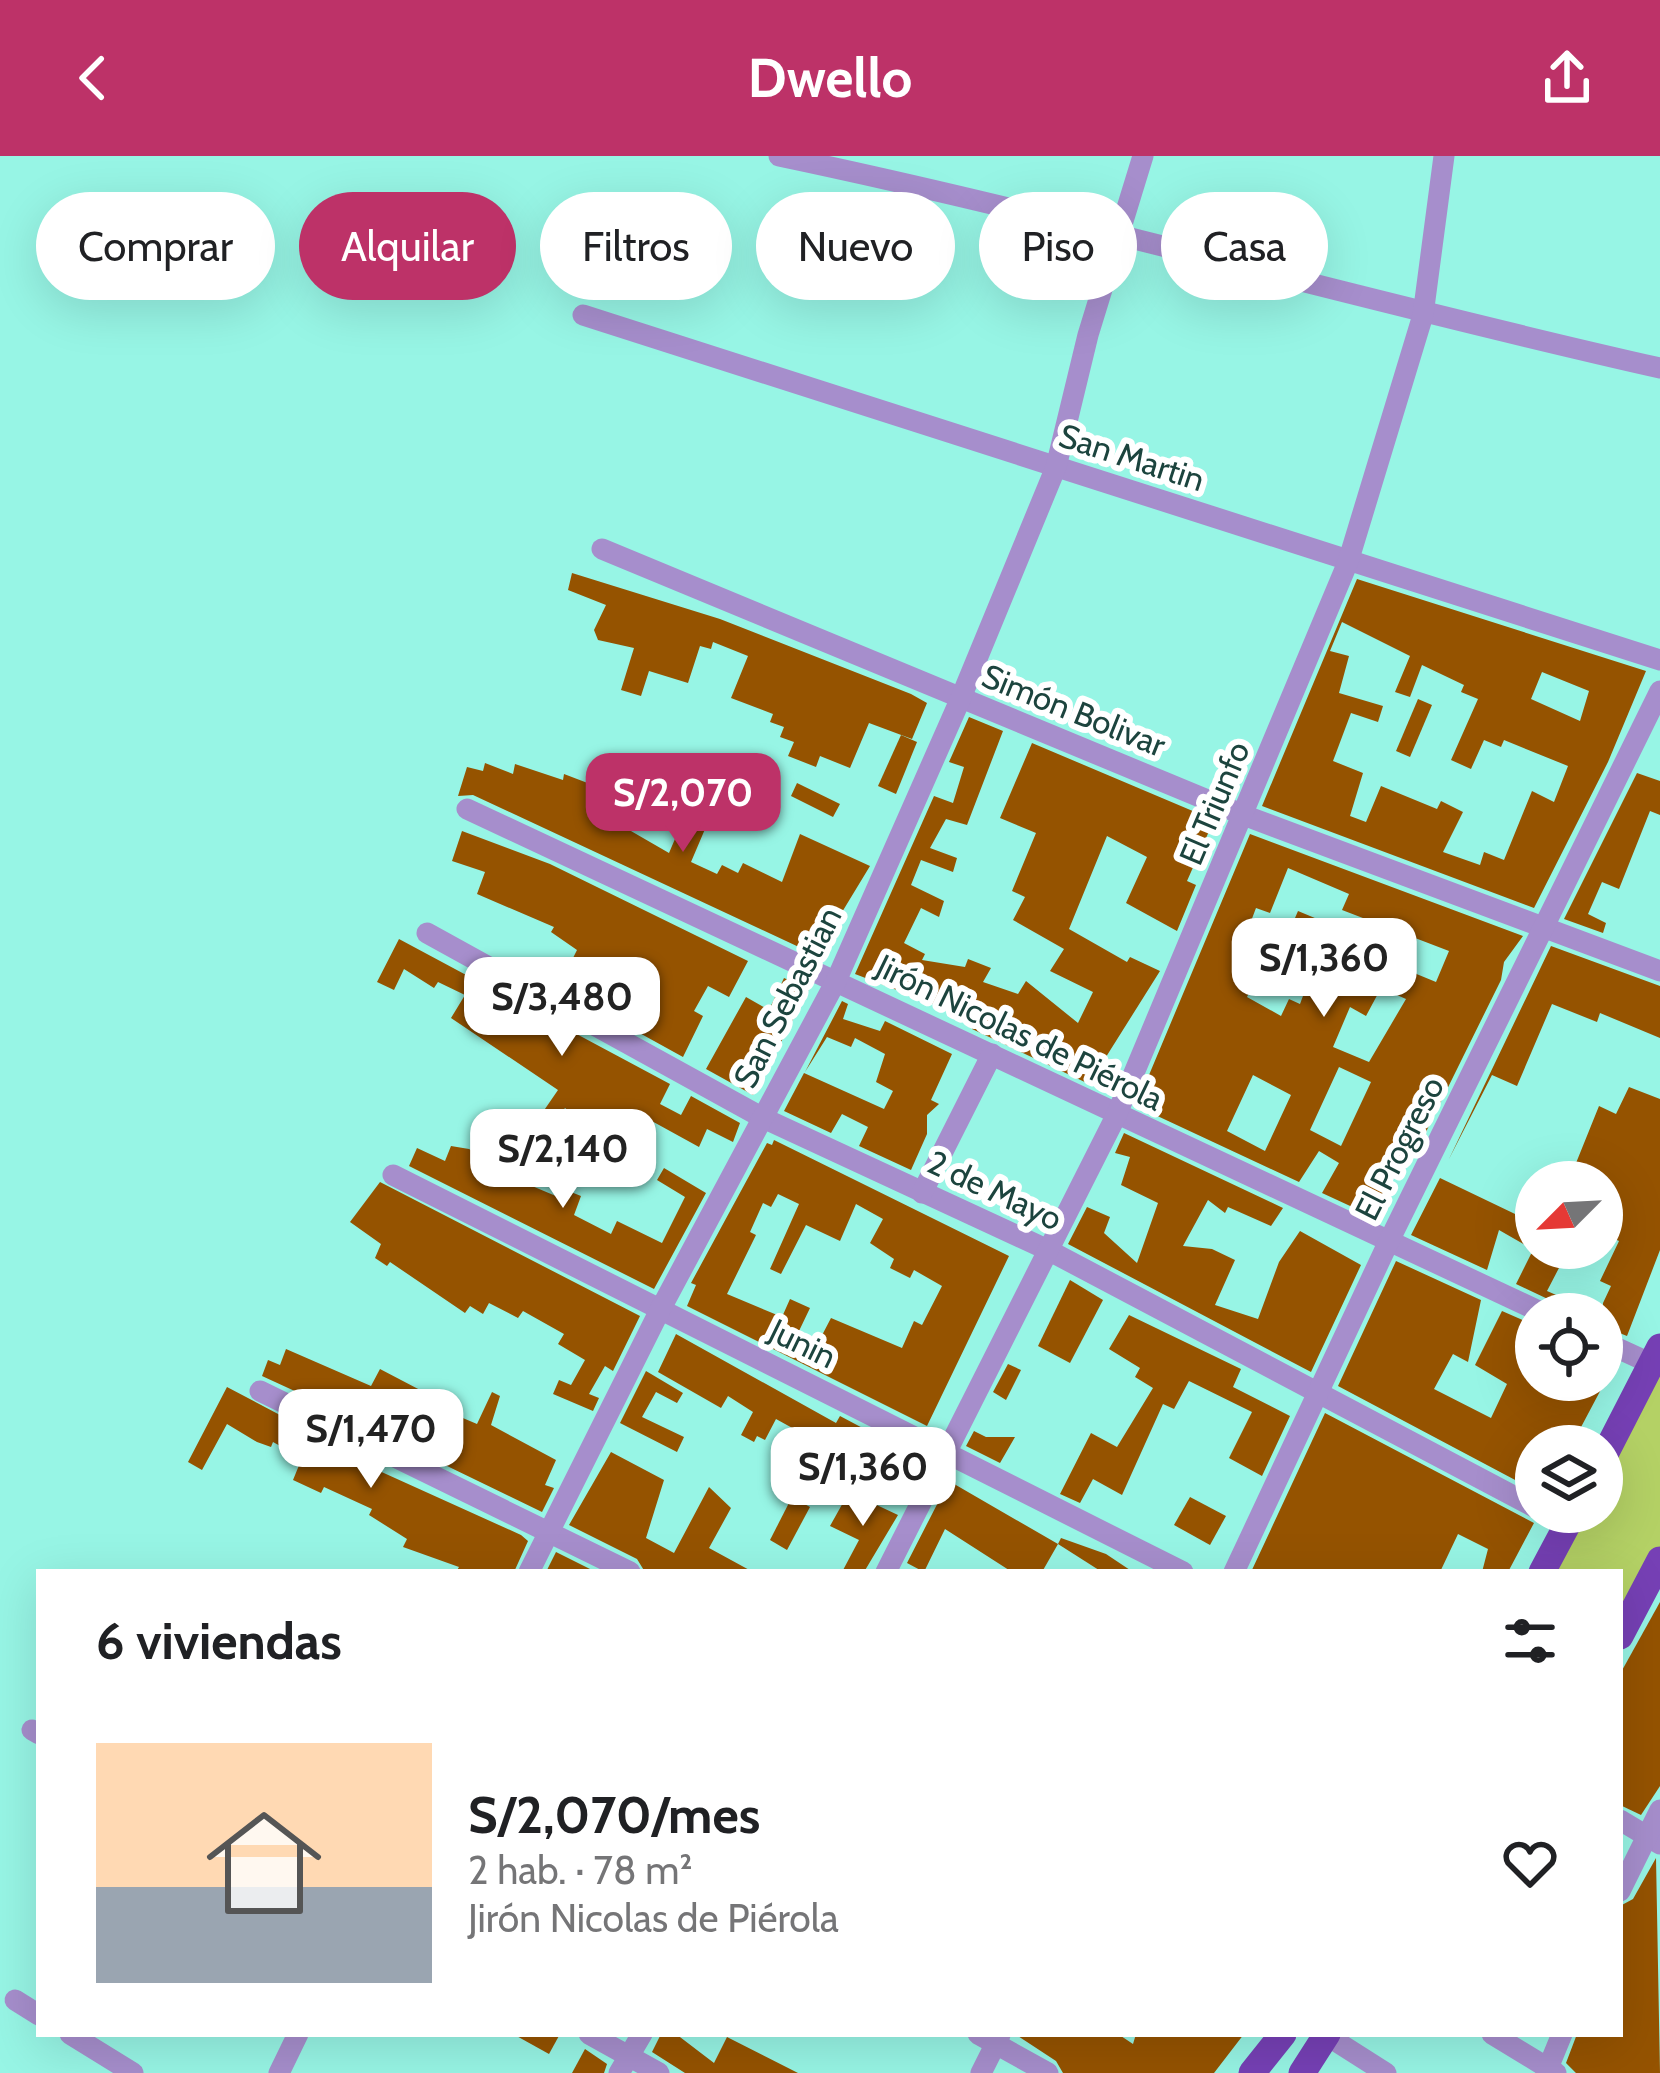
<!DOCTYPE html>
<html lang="es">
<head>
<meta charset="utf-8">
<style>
  body { margin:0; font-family:Cabin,sans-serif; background:#f2f2f2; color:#202124; height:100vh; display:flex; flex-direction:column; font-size:45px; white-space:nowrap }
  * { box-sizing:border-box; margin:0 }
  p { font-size:39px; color:#757577 }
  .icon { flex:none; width:66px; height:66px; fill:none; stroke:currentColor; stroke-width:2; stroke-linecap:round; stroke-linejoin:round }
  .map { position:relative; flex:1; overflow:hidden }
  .panel { position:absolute; left:36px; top:1413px; width:1587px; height:468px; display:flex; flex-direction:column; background:#fff; border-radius:0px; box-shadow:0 12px 48px #0002 }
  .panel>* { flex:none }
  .hud { position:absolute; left:36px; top:36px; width:1590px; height:108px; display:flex; gap:24px }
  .needle { width:78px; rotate:246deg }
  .buttons { position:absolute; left:1515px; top:1005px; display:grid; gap:24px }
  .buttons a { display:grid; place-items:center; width:108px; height:108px; border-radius:50%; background:#fff; box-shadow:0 12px 48px #0002; font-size:60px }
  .price { position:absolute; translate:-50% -102px; padding:0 27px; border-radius:24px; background:#fff; color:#222; font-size:39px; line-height:78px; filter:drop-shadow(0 3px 6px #0008) }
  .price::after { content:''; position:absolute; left:50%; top:72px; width:36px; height:27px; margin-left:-18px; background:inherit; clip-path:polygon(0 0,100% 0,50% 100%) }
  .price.selected { background:#bd3268; color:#fff }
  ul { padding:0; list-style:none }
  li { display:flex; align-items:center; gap:36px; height:300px; padding:0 60px }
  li+li { border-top:3px solid #e0e0e0 }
  li span { display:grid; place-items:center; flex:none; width:336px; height:240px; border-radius:0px; color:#555 }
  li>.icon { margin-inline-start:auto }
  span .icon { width:144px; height:144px; fill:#fffc; stroke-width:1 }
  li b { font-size:51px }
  h2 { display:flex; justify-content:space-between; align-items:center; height:144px; padding:0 60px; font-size:51px }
  .tag { padding:0 42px; border-radius:54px; background:#fff; box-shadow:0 12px 48px #0002; font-size:42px; line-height:108px }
  .tag.selected { background:#bd3268; color:#fff }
  header { display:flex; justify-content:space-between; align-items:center; height:156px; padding:0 60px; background:#bd3268; color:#fff; font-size:54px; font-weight:700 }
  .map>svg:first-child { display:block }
</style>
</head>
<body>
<header><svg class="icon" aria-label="back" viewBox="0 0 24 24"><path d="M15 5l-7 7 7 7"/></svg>Dwello<svg class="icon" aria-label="share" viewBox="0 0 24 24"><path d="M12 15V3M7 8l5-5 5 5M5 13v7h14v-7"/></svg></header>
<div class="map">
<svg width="1660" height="1917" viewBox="0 0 1660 1917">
  <rect width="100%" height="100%" fill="#97f5e5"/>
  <polygon fill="#b4d165" points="1660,1191 1660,1404 1620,1480 1620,1416 1542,1416 1574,1356 1602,1356 1602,1304"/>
  <g fill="#955300" fill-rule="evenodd">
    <polygon points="572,417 720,463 911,538 927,547 912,583 869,567 850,612 820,600 816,611 788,600 794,586 780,581 784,571 770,566 773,558 731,542 748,500 713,486 711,493 700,490 688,527 649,515 641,540 621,534 634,492 598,484 594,474 606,449 568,434"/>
    <path d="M 1357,423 L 1646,515 L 1608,606 L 1534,752 L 1262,650 ZM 1342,466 L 1410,500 L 1395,536 L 1410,541 L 1422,509 L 1464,529 L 1461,536 L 1478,543 L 1451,604 L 1471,613 L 1484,584 L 1501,591 L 1504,584 L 1568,610 L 1554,646 L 1532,635 L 1504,704 L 1484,696 L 1480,709 L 1443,696 L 1463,656 L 1441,645 L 1437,653 L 1381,630 L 1366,666 L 1350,660 L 1363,617 L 1333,605 L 1351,557 L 1378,566 L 1383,550 L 1339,537 L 1349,500 L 1330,495 ZM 1542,516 L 1589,535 L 1580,565 L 1531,543 Z"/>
    <polygon points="1418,543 1432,549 1410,601 1396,595"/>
    <polygon points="969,561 1003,575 967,669 946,663 930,692 957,702 953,716 921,704 911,729 944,745 939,761 921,752 904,787 925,798 922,804 965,811 968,803 991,812 983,826 1018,838 1026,825 1078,867 1093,836 1050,815 1064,793 1013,764 1025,741 1012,735 1036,677 1000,662 1032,587 1214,664 1187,725 1196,729 1177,775 1126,747 1147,701 1107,680 1069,773 1127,806 1130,801 1160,815 1089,928 972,873 973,869 936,849 855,818 934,640 953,647 964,611 949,606"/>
    <polygon points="901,579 917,586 896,638 878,630"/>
    <polygon points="485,607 513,618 515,608 563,624 564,618 598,631 600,619 614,625 605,660 669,697 689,650 711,659 691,706 717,718 722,709 738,717 743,707 782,726 800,678 870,710 816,799 473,639 458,640 467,611 483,615"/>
    <polygon points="1637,617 1660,625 1660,659 1650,655 1619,733 1602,726 1588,758 1606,767 1603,777 1564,763"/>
    <polygon points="797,627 840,648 833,661 791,640"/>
    <polygon points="462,675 550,708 748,805 729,841 708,830 694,855 703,860 683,901 558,832 577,794 551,776 554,771 477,738 485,716 452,705"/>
    <path d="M 1250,678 L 1523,780 L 1504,806 L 1501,824 L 1420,988 L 1412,984 L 1374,1061 L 1322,1037 L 1339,1007 L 1319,995 L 1299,1026 L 1136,950 ZM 1288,712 L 1349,738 L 1342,754 L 1449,795 L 1436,826 L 1341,787 L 1346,775 L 1298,755 L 1277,804 L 1310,821 L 1300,848 L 1289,843 L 1281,860 L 1247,841 L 1268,799 L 1242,789 L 1256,752 L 1270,757 ZM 1381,832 L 1406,843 L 1369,906 L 1333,891 L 1350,851 L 1366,860 ZM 1339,911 L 1371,926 L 1341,990 L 1310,974 ZM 1253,919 L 1291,939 L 1265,995 L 1227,975 Z"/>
    <polygon points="399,783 670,928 660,948 681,959 691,940 740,967 733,986 707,973 699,991 639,958 627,981 608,971 601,982 565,952 550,975 536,966 558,934 451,862 465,839 438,826 434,832 404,813 394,834 377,826"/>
    <polygon points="1551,790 1660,830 1660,882 1600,857 1597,866 1552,848 1517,930 1492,919 1449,1003"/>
    <polygon points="784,822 809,833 753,939 706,913 746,841 769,854"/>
    <polygon points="842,845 848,848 843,863 880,875 885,865 952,898 931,944 939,948 927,959 927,978 911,1014 859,990 868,971 842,958 831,977 784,955 804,917 884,953 893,935 876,926 885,898 855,882 851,891 827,881 805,916"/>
    <polygon points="1629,931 1660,943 1660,1094 1627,1180 1602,1170 1603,1147 1611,1130 1600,1125 1619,1085 1602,1077 1602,1026 1572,1017 1599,950 1616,958"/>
    <polygon points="1124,977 1283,1052 1271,1070 1228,1051 1225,1057 1208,1044 1183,1090 1212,1093 1235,1104 1215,1149 1258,1163 1279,1106 1300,1075 1361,1109 1311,1216 1068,1088 1087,1051 1110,1061 1104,1077 1137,1107 1158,1047 1121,1029 1130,1001 1115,997"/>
    <path d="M 774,984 L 1009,1100 L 927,1270 L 687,1150 L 696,1129 L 691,1127 L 767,987 L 772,989 ZM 778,1038 L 799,1048 L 770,1113 L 781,1118 L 806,1069 L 840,1085 L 856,1048 L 883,1063 L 870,1087 L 894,1103 L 890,1112 L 910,1122 L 914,1114 L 942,1130 L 922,1169 L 914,1165 L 902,1192 L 831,1162 L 819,1185 L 799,1175 L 810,1152 L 790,1143 L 782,1161 L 727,1138 L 756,1079 L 750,1076 L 763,1047 L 771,1051 Z"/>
    <polygon points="451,990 469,993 516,1019 526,998 543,1006 532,1030 563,1043 566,1034 581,1040 574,1059 611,1078 617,1065 662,1087 685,1041 657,1024 664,1012 706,1037 654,1133 409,1010 417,992 445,1005"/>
    <polygon points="1440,1022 1534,1067 1527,1090 1499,1074 1487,1114 1411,1079"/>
    <polygon points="380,1026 640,1160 613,1215 605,1210 589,1238 599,1242 593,1255 553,1238 559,1224 571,1229 585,1204 558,1188 564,1178 523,1155 518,1162 489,1147 483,1158 470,1150 465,1157 390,1106 387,1110 375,1102 381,1088 350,1066"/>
    <polygon points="1532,1096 1560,1110 1547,1135 1600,1158 1560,1158 1552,1145 1516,1128"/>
    <polygon points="1396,1105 1481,1144 1468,1206 1453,1198 1434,1233 1491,1262 1507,1228 1475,1209 1502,1155 1536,1170 1529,1195 1536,1197 1536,1224 1602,1224 1602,1202 1615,1207 1571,1290 1536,1290 1536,1335 1338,1230"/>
    <polygon points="1070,1124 1103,1144 1070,1207 1038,1190"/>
    <polygon points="1129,1159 1241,1213 1233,1231 1290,1260 1262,1320 1229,1302 1252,1256 1189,1225 1174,1253 1163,1248 1122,1339 1093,1323 1080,1347 1060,1338 1091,1277 1117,1291 1153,1232 1135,1221 1140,1212 1109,1193"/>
    <polygon points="676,1178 836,1267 840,1260 872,1277 881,1285 854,1336 835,1325 846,1306 825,1290 776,1263 765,1284 757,1280 754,1286 741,1279 753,1256 728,1240 721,1252 658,1216"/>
    <polygon points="286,1193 371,1230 380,1213 422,1235 420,1241 432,1249 477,1268 492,1236 500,1240 491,1269 556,1304 545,1329 554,1332 542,1356 445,1309 447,1305 262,1220 268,1204 280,1209"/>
    <polygon points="1008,1208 1021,1214 1006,1244 993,1236"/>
    <polygon points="646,1215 683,1237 677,1247 656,1236 642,1261 684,1281 677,1296 620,1267"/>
    <polygon points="227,1231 346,1294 344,1299 521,1379 528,1385 514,1416 456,1416 459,1411 403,1391 407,1383 369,1359 372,1353 324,1331 321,1337 293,1324 302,1302 273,1286 271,1291 257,1286 227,1268 202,1314 188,1306"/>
    <polygon points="1325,1257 1534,1367 1508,1416 1482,1416 1488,1393 1458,1378 1440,1416 1251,1416"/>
    <polygon points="974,1275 986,1281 1015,1281 1000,1307 966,1290"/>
    <polygon points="611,1296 664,1324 646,1382 674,1397 709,1331 731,1352 709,1392 753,1416 645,1416 637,1403 569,1369"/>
    <polygon points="949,1325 1058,1388 1042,1416 1012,1416 945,1373 924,1416 907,1407"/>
    <polygon points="849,1336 898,1359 864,1416 842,1416 859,1384 830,1370"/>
    <polygon points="792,1341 810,1351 787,1394 770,1384"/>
    <polygon points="1190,1341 1226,1360 1210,1389 1174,1369"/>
    <polygon points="1061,1382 1106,1398 1133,1416 1102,1416 1058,1388"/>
    <polygon points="556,1396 596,1416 546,1416"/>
    <polygon points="1660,1446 1660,1630 1641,1659 1620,1649 1620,1518"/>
    <polygon points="1656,1702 1660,1917 1576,1917 1566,1907 1577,1878 1620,1878 1620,1750 1633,1743"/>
    <polygon points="513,1878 560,1878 549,1898"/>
    <polygon points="661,1878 676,1878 714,1907 727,1881 798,1917 685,1917 652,1896"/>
    <polygon points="1015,1878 1118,1878 1133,1888 1136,1878 1244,1878 1214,1917 1063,1917 1056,1905"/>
    <polygon points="585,1893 607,1908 604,1917 572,1917"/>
  </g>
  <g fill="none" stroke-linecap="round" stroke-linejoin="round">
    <g stroke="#a68ecc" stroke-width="21">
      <path d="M 779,0 C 1075,62 1365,146 1660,212"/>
      <polyline points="583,159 1660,504"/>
      <polyline points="602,393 1246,660 1660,815"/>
      <polyline points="467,653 1545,1158"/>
      <polyline points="427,777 763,962 1048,1094 1536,1352"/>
      <polyline points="393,1019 1183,1416"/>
      <polyline points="922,1037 992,898"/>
      <polyline points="1602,1185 1652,1208"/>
      <polyline points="260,1235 630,1416"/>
      <polyline points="529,1416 660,1154 836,825 960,544 1056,311 1088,179 1143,0"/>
      <polyline points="886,1416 1116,960 1348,406 1423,159 1444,0"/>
      <polyline points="1234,1416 1389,1085 1660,535"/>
      <polyline points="32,1574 39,1578"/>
      <polyline points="1620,1664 1660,1688"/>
      <polyline points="1620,1735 1660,1654"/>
      <polyline points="15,1844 39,1859"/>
      <polyline points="70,1878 133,1917"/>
      <polyline points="589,1878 659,1917"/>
      <polyline points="978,1878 1048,1917"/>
      <polyline points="1492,1878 1556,1917"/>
      <polyline points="1326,1879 1386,1917"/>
      <polyline points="279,1917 298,1878"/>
      <polyline points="619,1917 642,1878"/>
      <polyline points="981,1917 1000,1879"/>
      <polyline points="1546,1917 1562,1878"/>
    </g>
    <g stroke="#7640b5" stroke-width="27">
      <polyline points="1602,1304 1660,1191"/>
      <polyline points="1542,1416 1574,1356"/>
      <polyline points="1620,1480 1660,1404"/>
      <polyline points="1252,1917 1283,1878"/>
      <polyline points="1302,1917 1327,1878"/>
    </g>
  </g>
  <g text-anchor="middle" stroke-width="12" stroke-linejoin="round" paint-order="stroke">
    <g font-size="33" fill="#1c443e" stroke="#fff">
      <text transform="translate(1132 301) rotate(18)" y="12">San Martin</text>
      <text transform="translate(1074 554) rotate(22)" y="12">Simón Bolivar</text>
      <text transform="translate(1214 647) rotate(-67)" y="12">El Triunfo</text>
      <text transform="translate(787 841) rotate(-63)" y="12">San Sebastian</text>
      <text transform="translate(1020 876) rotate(26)" y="12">Jirón Nicolas de Piérola</text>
      <text transform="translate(1399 992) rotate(-63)" y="12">El Progreso</text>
      <text transform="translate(995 1034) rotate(25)" y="12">2 de Mayo</text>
      <text transform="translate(803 1187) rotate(26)" y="12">Junin</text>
    </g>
  </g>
</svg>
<div class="buttons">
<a><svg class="needle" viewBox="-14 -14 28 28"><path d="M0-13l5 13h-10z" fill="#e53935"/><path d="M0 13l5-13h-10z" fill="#757577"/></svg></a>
<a><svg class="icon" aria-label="locate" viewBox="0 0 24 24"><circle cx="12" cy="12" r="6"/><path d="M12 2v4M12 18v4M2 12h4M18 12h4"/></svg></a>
<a><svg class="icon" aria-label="layers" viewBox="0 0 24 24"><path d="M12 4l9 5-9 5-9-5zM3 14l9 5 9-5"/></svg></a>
</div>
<b class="price selected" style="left:683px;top:699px">S/2,070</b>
<b class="price" style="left:1324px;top:864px">S/1,360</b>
<b class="price" style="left:562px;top:903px">S/3,480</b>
<b class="price" style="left:563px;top:1055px">S/2,140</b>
<b class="price" style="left:371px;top:1335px">S/1,470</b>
<b class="price" style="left:863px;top:1373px">S/1,360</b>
<div class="hud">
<a class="tag">Comprar</a>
<a class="tag selected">Alquilar</a>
<a class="tag">Filtros</a>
<a class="tag">Nuevo</a>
<a class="tag">Piso</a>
<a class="tag">Casa</a>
</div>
<section class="panel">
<h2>6 viviendas<svg class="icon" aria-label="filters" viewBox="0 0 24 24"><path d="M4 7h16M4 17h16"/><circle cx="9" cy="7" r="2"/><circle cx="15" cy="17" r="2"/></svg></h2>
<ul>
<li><span style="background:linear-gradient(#ffd9b3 60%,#9aa5b1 0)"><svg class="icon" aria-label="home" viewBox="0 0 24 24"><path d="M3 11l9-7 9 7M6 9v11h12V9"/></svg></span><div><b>S/2,070/mes</b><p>2 hab. · 78 m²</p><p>Jirón Nicolas de Piérola</p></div><svg class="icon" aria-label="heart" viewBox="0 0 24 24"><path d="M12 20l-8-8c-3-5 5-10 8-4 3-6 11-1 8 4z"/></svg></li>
</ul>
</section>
</div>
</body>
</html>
